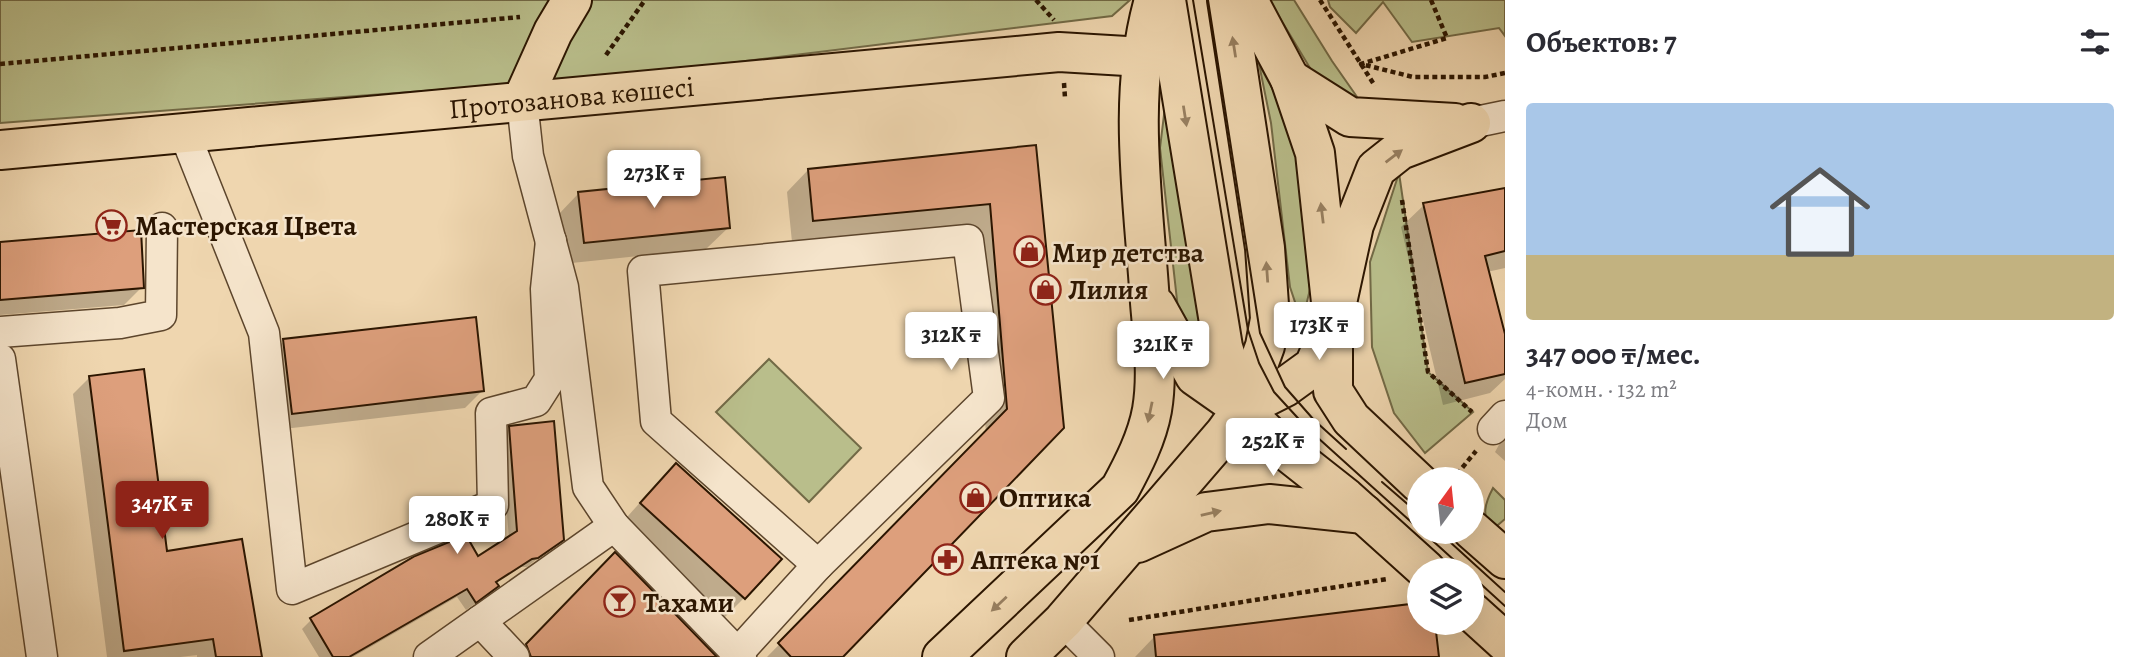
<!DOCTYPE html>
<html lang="ru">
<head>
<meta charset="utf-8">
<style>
  body { margin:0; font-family:Alegreya,serif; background:#f2f2f3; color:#2b2b33; height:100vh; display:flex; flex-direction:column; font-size:26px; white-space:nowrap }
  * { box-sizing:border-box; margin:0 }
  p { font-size:23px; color:#7c7c81 }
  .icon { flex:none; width:38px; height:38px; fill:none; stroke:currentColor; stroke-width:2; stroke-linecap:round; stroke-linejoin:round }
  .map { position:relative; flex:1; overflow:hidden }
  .side { display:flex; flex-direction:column; background:#fff; width:630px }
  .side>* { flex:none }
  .needle { width:46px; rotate:15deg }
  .controls { position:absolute; left:1407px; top:467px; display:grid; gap:14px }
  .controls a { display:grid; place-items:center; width:77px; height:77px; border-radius:50%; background:#fff; box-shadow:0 7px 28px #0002; font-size:35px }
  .price { position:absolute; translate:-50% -60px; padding:0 16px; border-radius:7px; background:#fff; color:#222; font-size:23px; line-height:46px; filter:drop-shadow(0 2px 4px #0008) }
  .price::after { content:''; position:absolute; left:50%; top:42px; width:21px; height:16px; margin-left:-10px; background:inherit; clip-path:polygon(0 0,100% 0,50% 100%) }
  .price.current { background:#8f2418; color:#fff }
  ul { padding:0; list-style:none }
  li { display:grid; align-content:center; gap:14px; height:371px; padding:0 21px }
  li+li { border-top:2px solid #e1e1e2 }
  li span { display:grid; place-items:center; height:217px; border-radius:7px; color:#555 }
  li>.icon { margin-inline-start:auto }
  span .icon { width:126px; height:126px; fill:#fffc; stroke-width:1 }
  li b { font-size:30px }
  h2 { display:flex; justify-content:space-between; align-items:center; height:84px; padding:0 21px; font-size:30px }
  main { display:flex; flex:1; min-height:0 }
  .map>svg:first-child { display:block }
</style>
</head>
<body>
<main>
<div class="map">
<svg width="1505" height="657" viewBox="0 0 1505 657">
  <rect width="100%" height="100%" fill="#efd6af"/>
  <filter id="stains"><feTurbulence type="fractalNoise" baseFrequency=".00286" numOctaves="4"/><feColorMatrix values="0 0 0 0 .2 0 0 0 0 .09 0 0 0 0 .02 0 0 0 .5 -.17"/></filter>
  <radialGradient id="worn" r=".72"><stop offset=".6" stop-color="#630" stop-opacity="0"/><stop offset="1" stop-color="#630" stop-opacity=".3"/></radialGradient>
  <g fill="#b9be8b" stroke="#726a46" stroke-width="2">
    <polygon points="0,0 1130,0 1112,16 623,76 0,123"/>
    <polygon points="1269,0 1294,0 1332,61 1362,104 1313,73"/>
    <polygon points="1328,0 1505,0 1505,36 1499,28 1412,42 1383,2 1356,33 1330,7"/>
    <polygon points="1259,64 1293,127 1310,289 1306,306 1297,308 1290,287 1271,123"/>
    <polygon points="1167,90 1214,373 1179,318 1160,148"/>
    <polygon points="1399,173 1428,372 1473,412 1425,453 1394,413 1372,347 1370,262"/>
    <polygon points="769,359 861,448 809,502 716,412"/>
    <path d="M 1493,488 L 1505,500 L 1505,519 L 1492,530 C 1481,516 1485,503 1493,488 Z"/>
  </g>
  <g fill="#0003">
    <polygon points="1034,147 1062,423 840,657 767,657 986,433 969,225 792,242 787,192 808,170"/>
    <polygon points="1505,190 1505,268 1487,272 1505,342 1505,379 1490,393 1443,405 1401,227 1424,205"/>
    <polygon points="579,193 729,227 706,249 562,264 557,216"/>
    <polygon points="0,244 142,287 124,305 0,315"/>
    <polygon points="284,341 482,391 465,408 275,430 267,358"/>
    <polygon points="90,377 166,553 260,657 197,657 197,655 180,657 107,657 73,394"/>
    <polygon points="1505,420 1505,461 1495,452 1500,443 1500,434"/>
    <polygon points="510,428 562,539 527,567 521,567 495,584 497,586 488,595 466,610 457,597 353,657 319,657 302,629 311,620 477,559 509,539 501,437"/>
    <polygon points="654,487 744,598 722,620 619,526"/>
    <polygon points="1419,604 1419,623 1433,623 1437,657 1135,657 1154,637"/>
  </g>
  <g fill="#dd9f7c" stroke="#2b1500" stroke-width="2">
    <polygon points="1036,145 1064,428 843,657 791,657 778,643 1007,409 990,204 813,221 808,169"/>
    <polygon points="725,177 730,228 584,243 578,192"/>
    <polygon points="1505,188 1505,251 1485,256 1505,334 1505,374 1465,383 1423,203"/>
    <polygon points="141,230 144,288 0,300 0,242"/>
    <polygon points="476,317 484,391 292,414 283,339"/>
    <polygon points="144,369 167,551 242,539 262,657 216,657 213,639 124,651 89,376"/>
    <polygon points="554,421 564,540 538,558 532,559 496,582 499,586 476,603 467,589 349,657 333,657 310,618 415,556 466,535 478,556 517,531 509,426"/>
    <polygon points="676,463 782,559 745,599 640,503"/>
    <polygon points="615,552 717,657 531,657 526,644"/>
    <polygon points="1419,603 1419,623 1435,623 1439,657 1156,657 1154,635"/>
  </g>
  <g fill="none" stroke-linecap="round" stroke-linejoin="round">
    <defs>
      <g id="minor">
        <polyline points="522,101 528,156 563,287 588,487 614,526 741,657"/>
        <polyline points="1471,123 1505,116"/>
        <polyline points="184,132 264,333 292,589 493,505 491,413 536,401 550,379 546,289 551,241"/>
        <polygon points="968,240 989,398 818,565 656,421 643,271"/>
        <polyline points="0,332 120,323 161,315 162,228"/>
        <polyline points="0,359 42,657"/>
        <polyline points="1493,429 1505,416"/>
        <polyline points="480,621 514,657"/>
        <polyline points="1063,621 1099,657"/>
        <polyline points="737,654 818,565"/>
        <polyline points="429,657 614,526"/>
      </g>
      <g id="major">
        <polyline points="1166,0 1223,347 1242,409"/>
        <polyline points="1248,0 1290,79 1315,153 1333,321 1333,391 1351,419 1419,483"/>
        <polyline points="1290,79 1350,117 1455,123"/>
        <polyline points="522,101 553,32 572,0"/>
        <path id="s1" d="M 0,150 L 1059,52 L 1143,57"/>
        <polyline points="1156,306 1195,376 1242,409 1280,446 1346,498 1426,570"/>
        <polyline points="1242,409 1285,387 1314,366 1333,321 1354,225 1376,169 1400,150 1471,123"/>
        <polyline points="1472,530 1505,559"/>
        <polyline points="1138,543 1206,512 1269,504 1364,514"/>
        <polyline points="1472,612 1505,642"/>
        <path d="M 942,657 L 1120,489 C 1133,465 1147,438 1152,410 C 1158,375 1153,339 1150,303 C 1144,204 1126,97 1154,0"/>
        <polyline points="1026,657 1063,621 1224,434 1242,409 1265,346 1270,319 1265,248 1227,0"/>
      </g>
    </defs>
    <use href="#minor" stroke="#5c452c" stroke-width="33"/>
    <use href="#major" stroke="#2b1500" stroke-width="42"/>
    <g stroke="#2b1500" stroke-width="4.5" stroke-dasharray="5 3.5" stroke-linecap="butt">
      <polyline points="1036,0 1054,20"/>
      <polyline points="1320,0 1375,86"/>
      <polyline points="1431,0 1447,38 1361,64 1413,77 1485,77 1505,73"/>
      <polyline points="606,55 645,0"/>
      <polyline points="0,64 520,17"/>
      <polyline points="1064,83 1065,98"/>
      <polyline points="1402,200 1428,372 1472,412"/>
      <polyline points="1457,474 1476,451"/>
      <polyline points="1129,620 1387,579"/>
    </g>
    <use href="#minor" stroke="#f5e4cb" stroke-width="30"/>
    <use href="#major" stroke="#efd6af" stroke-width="38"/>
    <g stroke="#2b1500" stroke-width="2">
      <polyline points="1193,0 1248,330 1259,363 1274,392 1307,428 1419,529"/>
      <polyline points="1208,0 1260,333 1285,387 1314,420 1346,449"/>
      <polyline points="1382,482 1419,514"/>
      <polyline points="1423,532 1465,570"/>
      <polyline points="1439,532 1505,592"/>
      <polyline points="1472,576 1505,606"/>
    </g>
  </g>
  <defs><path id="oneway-solid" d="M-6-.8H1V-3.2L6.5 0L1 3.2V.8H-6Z" transform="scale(1.75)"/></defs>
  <g fill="#977f60">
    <use href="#oneway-solid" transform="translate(1234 47) rotate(-99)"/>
    <use href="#oneway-solid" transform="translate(1185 116) rotate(81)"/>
    <use href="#oneway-solid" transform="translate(1394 156) rotate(-37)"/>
    <use href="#oneway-solid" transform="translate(1322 213) rotate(-97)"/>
    <use href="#oneway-solid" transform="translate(1267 272) rotate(-94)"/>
    <use href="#oneway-solid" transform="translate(1150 412) rotate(102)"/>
    <use href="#oneway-solid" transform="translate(1211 513) rotate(-13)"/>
    <use href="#oneway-solid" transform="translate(999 604) rotate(137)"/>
  </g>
  <defs>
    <symbol id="supermarket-ring" viewBox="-11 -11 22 22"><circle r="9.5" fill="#f5e4cb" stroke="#8f2418" stroke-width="1.5"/><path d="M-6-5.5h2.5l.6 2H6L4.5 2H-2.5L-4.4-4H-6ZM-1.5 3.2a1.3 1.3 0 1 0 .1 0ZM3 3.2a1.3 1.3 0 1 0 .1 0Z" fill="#8f2418"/></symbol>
    <symbol id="shop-ring" viewBox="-11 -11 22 22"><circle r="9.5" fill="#f5e4cb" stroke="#8f2418" stroke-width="1.5"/><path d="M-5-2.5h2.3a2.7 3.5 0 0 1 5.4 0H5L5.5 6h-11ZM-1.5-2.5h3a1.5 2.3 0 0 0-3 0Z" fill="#8f2418"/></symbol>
    <symbol id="pharmacy-ring" viewBox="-11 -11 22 22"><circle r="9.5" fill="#f5e4cb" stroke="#8f2418" stroke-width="1.5"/><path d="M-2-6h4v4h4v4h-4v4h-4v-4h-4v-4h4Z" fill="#8f2418"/></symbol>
    <symbol id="bar-ring" viewBox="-11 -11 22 22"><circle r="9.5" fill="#f5e4cb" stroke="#8f2418" stroke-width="1.5"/><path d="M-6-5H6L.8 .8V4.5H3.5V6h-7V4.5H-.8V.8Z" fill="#8f2418"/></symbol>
  </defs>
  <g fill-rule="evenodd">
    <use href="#supermarket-ring" x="94" y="208" width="35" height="35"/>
    <use href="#shop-ring" x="1012" y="234" width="35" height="35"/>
    <use href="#shop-ring" x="1028" y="272" width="35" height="35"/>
    <use href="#shop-ring" x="958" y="480" width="35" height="35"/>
    <use href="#pharmacy-ring" x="930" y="542" width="35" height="35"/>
    <use href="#bar-ring" x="602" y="584" width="35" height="35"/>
  </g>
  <g text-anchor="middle" stroke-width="5" stroke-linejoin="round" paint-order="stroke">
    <g font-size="28" fill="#2b1500" stroke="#f5e4cb">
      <text dy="10" stroke="none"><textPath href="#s1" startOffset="574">Протозанова көшесі</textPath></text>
    </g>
    <g font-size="28" font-weight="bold" fill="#2b1500" stroke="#f5e4cb" text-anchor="start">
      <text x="135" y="235">Мастерская Цвета</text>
      <text x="1052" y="262">Мир детства</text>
      <text x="1068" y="299">Лилия</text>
      <text x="999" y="507">Оптика</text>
      <text x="971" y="569">Аптека №1</text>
      <text x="643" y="612">Тахами</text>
    </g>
  </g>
  <rect width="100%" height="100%" filter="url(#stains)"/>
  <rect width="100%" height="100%" fill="url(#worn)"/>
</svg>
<div class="controls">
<a><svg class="needle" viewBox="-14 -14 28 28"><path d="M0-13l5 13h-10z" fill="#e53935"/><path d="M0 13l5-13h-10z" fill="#7c7c81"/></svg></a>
<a><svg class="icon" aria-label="layers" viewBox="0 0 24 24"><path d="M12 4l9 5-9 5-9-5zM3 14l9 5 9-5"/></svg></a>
</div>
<b class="price" style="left:654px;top:210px">273K ₸</b>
<b class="price" style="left:1319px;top:362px">173K ₸</b>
<b class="price" style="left:951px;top:372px">312K ₸</b>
<b class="price" style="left:1163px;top:381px">321K ₸</b>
<b class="price" style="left:1273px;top:478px">252K ₸</b>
<b class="price current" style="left:162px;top:541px">347K ₸</b>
<b class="price" style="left:457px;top:556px">280K ₸</b>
</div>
<section class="side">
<h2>Объектов: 7<svg class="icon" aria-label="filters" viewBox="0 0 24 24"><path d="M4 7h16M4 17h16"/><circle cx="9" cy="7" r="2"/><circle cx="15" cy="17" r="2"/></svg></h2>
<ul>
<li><span style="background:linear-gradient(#a9c7e8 70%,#c2b280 0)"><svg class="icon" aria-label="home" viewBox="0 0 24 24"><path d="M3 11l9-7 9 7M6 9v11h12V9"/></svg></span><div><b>347 000 ₸/мес.</b><p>4-комн. · 132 m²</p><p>Дом</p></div></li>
</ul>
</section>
</main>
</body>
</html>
